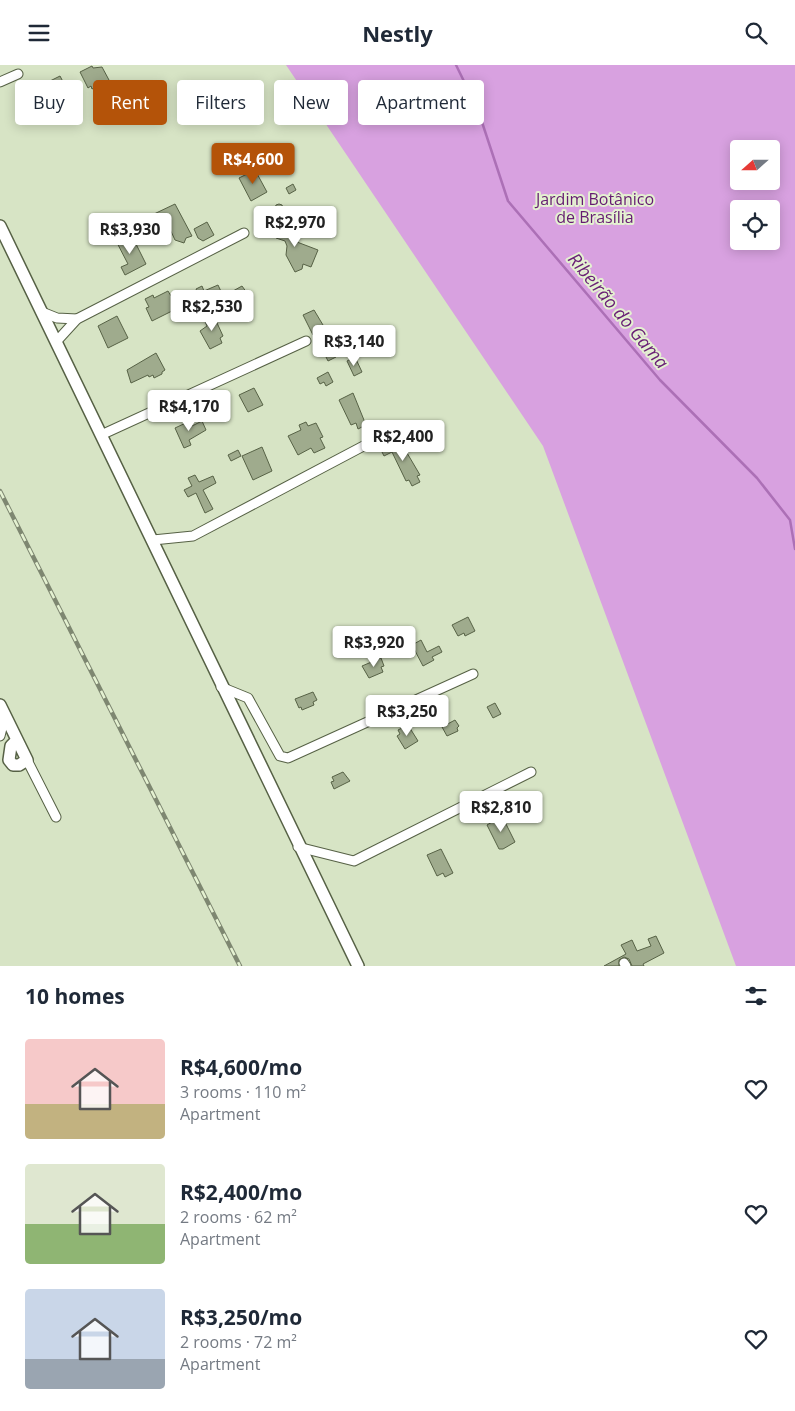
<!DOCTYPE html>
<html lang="en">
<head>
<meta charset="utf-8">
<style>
  body { margin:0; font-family:"Open Sans",sans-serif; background:#f6f6f7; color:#1f2937; height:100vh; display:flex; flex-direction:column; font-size:19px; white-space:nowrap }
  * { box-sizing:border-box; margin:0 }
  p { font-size:16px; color:#747a83 }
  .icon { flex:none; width:28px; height:28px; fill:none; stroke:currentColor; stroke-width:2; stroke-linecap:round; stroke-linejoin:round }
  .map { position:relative; height:901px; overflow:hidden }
  .drawer { display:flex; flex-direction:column; background:#fff; flex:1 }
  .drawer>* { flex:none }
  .guide { position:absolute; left:15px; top:15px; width:500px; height:45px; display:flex; gap:10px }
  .needle { width:32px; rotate:249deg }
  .controls { position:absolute; left:730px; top:75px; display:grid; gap:10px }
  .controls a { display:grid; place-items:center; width:50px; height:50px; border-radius:5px; background:#fff; box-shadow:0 2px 12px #0003; font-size:25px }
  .price { position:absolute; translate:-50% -42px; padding:0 11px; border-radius:5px; background:#fff; color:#222; font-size:16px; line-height:32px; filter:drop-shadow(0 1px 2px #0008) }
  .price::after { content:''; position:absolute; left:50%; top:30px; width:15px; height:11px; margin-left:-8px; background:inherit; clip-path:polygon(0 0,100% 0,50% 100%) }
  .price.on { background:#b45309; color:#fff }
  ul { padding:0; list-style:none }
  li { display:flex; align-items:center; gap:15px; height:125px; padding:0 25px }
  li span { display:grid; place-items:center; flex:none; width:140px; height:100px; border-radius:5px; color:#555 }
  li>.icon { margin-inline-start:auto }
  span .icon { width:60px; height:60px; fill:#fffc; stroke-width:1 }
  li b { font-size:21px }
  h2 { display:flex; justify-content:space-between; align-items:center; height:60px; padding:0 25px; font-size:21px }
  .chip { padding:0 18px; border-radius:5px; background:#fff; box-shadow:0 2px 12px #0003; font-size:18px; line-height:45px }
  .chip.on { background:#b45309; color:#fff }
  header { display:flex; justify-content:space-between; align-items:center; height:65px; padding:0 25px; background:#fff; font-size:22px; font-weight:700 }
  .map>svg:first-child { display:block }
</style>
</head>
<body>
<header><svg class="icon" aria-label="menu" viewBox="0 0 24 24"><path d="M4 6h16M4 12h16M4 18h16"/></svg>Nestly<svg class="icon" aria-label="search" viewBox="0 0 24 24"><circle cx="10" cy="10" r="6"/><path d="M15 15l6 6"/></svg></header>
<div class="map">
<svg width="795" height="901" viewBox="0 0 795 901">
  <rect width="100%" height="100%" fill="#d7e4c5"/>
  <path fill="#d8a1e0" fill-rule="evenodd" d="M 286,0 L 795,0 L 795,901 L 736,901 L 543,381 ZM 739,84 L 771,84 L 771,116 L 739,116 ZM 739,144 L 771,144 L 771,176 L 739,176 Z"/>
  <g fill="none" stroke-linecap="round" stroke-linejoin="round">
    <polyline stroke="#ac70b6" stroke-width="2.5" points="456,0 478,45 508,136 660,315 757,413 790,455 795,484"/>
  </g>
  <g fill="#9fab8d" stroke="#576246">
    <polygon points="92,1 93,3 102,2 109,15 92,24 91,21 88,23 80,7"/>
    <polygon points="60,11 70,30 60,35 62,39 55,42 53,38 47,41 38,22"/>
    <polygon points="141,28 151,47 135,55 126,36"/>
    <polygon points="255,105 267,127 251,136 239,113"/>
    <polygon points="293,119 296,125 289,129 286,123"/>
    <circle cx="279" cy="143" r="4"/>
    <polygon points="175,139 192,171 186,173 184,178 175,175 169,162 162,166 154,149"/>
    <polygon points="288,155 297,177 318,185 311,202 303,199 302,204 295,207 286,190 287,181 285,176 276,173 273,166 278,164 277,161"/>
    <polygon points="207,157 214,170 203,176 198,173 194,164"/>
    <polygon points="122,168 128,180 136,179 146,199 125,210 121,202 128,199 114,172"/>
    <polygon points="218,220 227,239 207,249 196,224 202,221 204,226"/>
    <polygon points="242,221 247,228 238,234 233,226"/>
    <polygon points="168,226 171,231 174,229 180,242 152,256 146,243 149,242 145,234 153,230 154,233"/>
    <polygon points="314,245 329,270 343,269 348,279 332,286 336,292 328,296 320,280 324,278 319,267 313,270 303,250"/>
    <polygon points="212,247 223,271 220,273 222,278 210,284 200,266 207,261 203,252"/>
    <polygon points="117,251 128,273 108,283 98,261"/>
    <polygon points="156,288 165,305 162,307 162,309 154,313 153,310 149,312 148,310 131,318 127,305"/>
    <polygon points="355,292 362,307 354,311 347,296"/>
    <polygon points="328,307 333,317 326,321 324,317 320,319 317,313"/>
    <polygon points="254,323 263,340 248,347 239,330"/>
    <polygon points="353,328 366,360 358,364 356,358 351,360 339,335"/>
    <polygon points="190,356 192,361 202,356 206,365 189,375 191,380 184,383 175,363"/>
    <polygon points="306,357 308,361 316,358 323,372 320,373 325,383 314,388 311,383 298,390 288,371 301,365 299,360"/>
    <polygon points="400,376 420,410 417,411 420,417 412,421 409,415 406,416 392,387 384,391 381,385"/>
    <polygon points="262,382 272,406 253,415 242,391"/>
    <polygon points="238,385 241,391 231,396 228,390"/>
    <polygon points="195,410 199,417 213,411 216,418 203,425 213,444 205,448 196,428 188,432 184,425 192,421 188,413"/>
    <polygon points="468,552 475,566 465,571 464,568 458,571 452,560"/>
    <polygon points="421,575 427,587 439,581 442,587 432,592 434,595 423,601 412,580"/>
    <polygon points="381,593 384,601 381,602 383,607 369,613 362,601"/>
    <polygon points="313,627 317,635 313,637 314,640 302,645 301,642 299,643 295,634"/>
    <polygon points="495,638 501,649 493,653 487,642"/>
    <polygon points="455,655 459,661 457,663 458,666 447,671 442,662"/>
    <polygon points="408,660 418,676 405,684 397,671 400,669 398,665"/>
    <polygon points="343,707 350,716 334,724 331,717 334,716 332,712"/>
    <polygon points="502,751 515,777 503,784 499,784 487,760"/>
    <polygon points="441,784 453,808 445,812 443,808 437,811 427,790"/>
    <polygon points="656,871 664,888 643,899 644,901 632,901 629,894 624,892 619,895 619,901 604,901 626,889 621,880 632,875 637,886 651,881 648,874"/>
  </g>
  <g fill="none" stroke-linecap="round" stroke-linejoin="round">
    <defs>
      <g id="minor">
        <polyline points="0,17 18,9"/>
        <polyline points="42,247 57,253 77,254"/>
        <polyline points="56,277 77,254 244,168"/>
        <polyline points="101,370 306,276"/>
        <polyline points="153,475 193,471 371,377"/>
        <polyline points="221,622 248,633 280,691 288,693 473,609"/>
        <polyline points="0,671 5,651"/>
        <polyline points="27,695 56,752"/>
        <polyline points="298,782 354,796 531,707"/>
        <polyline points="624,898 626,901"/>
      </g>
      <g id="tertiary">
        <polyline points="0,161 358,901"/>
        <polyline points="0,640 27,695 19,700 13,700 9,695 11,681 17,675"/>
      </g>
    </defs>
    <use href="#minor" stroke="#566145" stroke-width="11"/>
    <use href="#tertiary" stroke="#566145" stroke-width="14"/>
    <use href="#minor" stroke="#fff" stroke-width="9"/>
    <use href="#tertiary" stroke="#fff" stroke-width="11"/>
    <defs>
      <polyline id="rail" points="0,426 240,901"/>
    </defs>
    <use href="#rail" stroke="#7e8771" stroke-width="4.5"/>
    <use href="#rail" stroke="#e4f1d1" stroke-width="2.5" stroke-dasharray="8" stroke-linecap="butt"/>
  </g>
  <g text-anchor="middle" stroke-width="4" stroke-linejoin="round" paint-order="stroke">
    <g font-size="16" fill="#651b71" stroke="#e4f1d1">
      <text x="595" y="140">Jardim Botânico<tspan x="595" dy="18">de Brasília</tspan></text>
    </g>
    <g font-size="18" font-style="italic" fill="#6a2176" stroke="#e4f1d1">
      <text transform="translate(618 246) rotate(50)" y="6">Ribeirão do Gama</text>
    </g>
  </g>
</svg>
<div class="controls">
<a><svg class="needle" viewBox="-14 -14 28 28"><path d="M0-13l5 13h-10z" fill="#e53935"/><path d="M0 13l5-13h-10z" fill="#747a83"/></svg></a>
<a><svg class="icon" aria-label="locate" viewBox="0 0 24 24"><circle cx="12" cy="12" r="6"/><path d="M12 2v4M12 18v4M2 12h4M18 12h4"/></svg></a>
</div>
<b class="price on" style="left:253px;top:120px">R$4,600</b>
<b class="price" style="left:295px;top:183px">R$2,970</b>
<b class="price" style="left:130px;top:190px">R$3,930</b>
<b class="price" style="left:212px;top:267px">R$2,530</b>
<b class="price" style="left:354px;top:302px">R$3,140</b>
<b class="price" style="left:189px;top:367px">R$4,170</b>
<b class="price" style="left:403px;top:397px">R$2,400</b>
<b class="price" style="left:374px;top:603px">R$3,920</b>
<b class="price" style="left:407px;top:672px">R$3,250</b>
<b class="price" style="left:501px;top:768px">R$2,810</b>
<div class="guide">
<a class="chip">Buy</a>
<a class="chip on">Rent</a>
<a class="chip">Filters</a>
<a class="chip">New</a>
<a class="chip">Apartment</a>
</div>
</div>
<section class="drawer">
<h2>10 homes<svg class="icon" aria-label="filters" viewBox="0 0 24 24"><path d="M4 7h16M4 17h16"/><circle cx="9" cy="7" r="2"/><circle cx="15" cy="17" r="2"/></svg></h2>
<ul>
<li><span style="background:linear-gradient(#f6c9c9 65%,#c2b280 0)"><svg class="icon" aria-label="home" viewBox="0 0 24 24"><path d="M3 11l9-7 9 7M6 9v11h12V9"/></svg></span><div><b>R$4,600/mo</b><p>3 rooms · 110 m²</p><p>Apartment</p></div><svg class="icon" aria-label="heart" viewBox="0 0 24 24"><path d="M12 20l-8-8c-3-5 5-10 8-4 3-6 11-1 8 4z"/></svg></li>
<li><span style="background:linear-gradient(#dfe7d0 60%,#8fb573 0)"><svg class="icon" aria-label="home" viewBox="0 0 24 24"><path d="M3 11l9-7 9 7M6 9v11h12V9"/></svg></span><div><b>R$2,400/mo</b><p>2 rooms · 62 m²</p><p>Apartment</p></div><svg class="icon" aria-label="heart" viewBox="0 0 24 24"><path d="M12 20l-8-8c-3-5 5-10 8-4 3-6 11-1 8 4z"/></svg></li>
<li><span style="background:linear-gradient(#c9d6e8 70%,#9aa5b1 0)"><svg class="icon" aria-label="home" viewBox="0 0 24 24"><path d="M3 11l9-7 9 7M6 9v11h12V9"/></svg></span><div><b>R$3,250/mo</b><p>2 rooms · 72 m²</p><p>Apartment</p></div><svg class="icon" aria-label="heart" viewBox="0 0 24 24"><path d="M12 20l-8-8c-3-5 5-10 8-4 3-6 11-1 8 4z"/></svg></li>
</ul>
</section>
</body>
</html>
